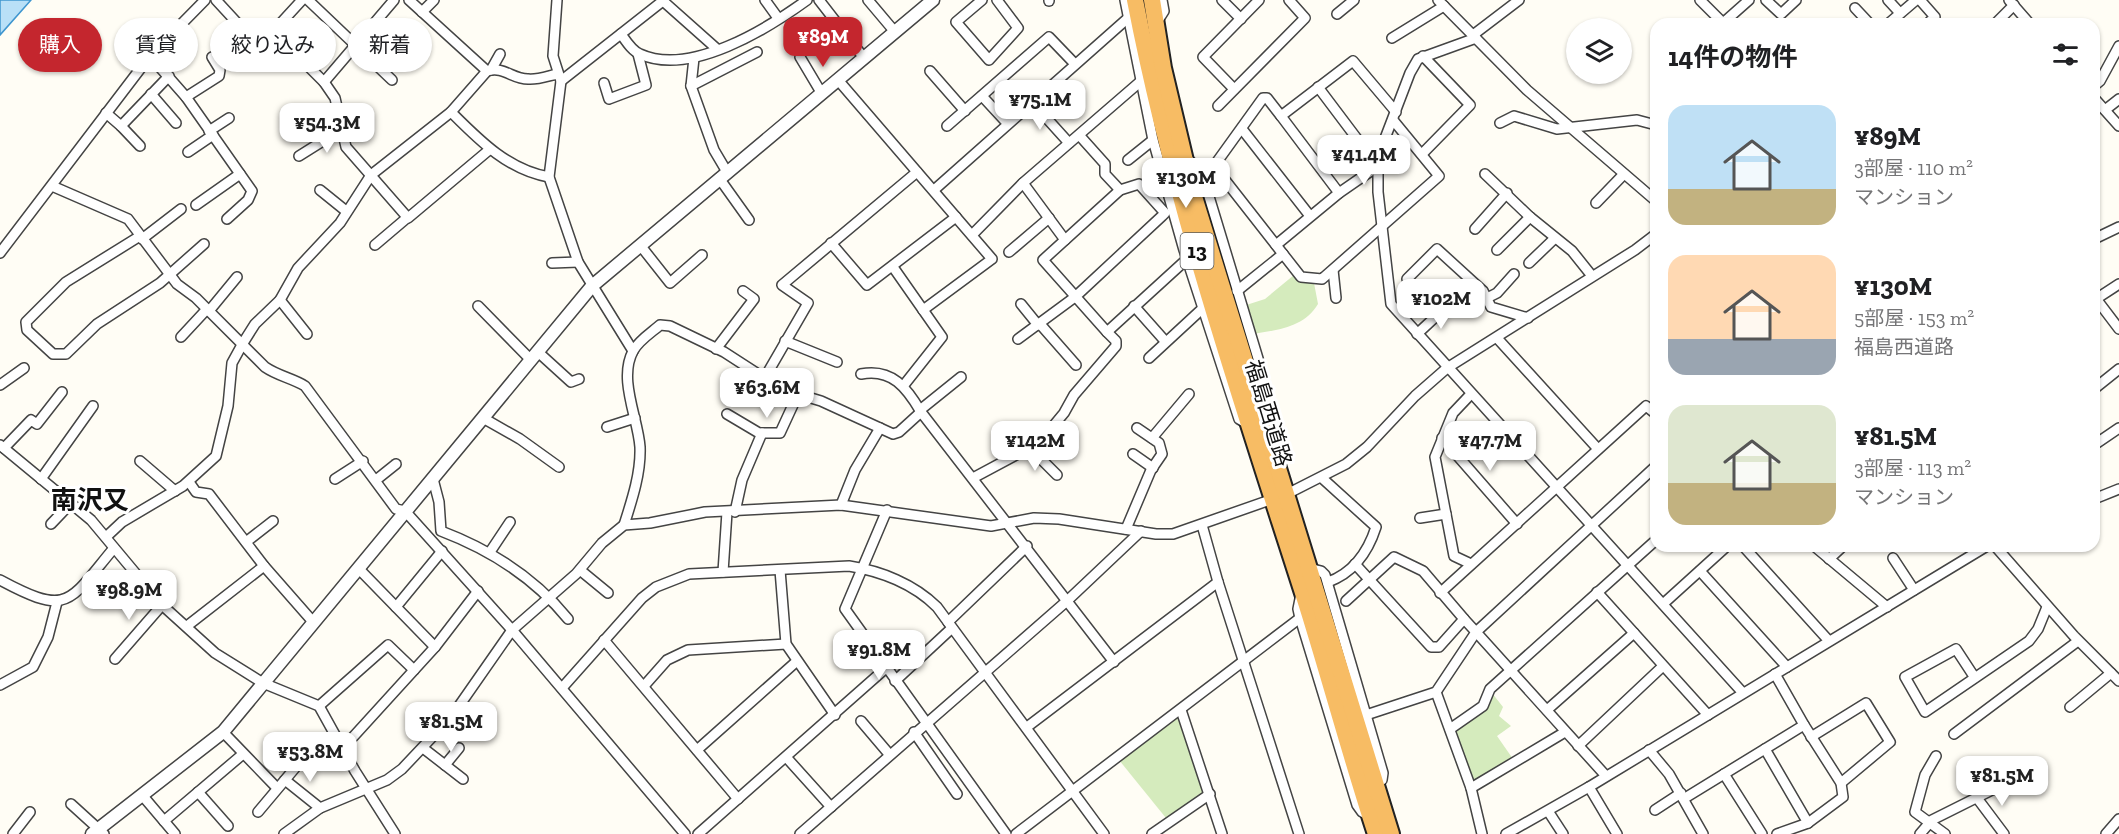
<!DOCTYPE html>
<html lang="ja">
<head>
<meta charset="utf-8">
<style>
  body { margin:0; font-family:"Zilla Slab","Noto Sans JP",serif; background:#f2f2f2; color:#202124; height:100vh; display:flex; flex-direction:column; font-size:22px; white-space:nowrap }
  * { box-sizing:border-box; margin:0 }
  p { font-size:20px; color:#757577 }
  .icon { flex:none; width:33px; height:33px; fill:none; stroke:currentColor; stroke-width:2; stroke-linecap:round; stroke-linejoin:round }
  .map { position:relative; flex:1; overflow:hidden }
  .side { position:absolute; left:1650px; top:18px; width:450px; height:534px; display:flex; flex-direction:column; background:#fff; border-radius:18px; box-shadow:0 2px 4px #0004 }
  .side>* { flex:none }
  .banner { position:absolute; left:18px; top:18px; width:570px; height:54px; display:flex; gap:12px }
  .tools { position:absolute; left:1566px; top:18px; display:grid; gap:12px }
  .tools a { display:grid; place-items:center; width:66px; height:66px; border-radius:50%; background:#fff; box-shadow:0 2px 4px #0004; font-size:30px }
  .price { position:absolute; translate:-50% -51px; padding:0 14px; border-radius:12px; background:#fff; color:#222; font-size:20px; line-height:39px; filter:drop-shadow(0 2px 3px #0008) }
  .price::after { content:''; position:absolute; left:50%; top:36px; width:18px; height:14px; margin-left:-9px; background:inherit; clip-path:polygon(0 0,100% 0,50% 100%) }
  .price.selected { background:#c4262e; color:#fff }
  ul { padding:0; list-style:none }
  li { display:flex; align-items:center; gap:18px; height:150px; padding:0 18px }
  li span { display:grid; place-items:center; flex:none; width:168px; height:120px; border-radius:18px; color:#555 }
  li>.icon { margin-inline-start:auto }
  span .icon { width:72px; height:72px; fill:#fffc; stroke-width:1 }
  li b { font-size:26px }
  h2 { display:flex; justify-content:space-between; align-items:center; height:72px; padding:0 18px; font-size:26px }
  .chip { padding:0 21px; border-radius:27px; background:#fff; box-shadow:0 2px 4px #0004; font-size:21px; line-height:54px }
  .chip.selected { background:#c4262e; color:#fff }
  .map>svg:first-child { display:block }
</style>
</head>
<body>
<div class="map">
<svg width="2119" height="834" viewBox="0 0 2119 834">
  <rect width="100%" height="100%" fill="#fffdf5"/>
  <g fill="#d5ebbd">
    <path d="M 1294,275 L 1298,282 L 1314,283 L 1318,304 C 1303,329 1275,330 1248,335 L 1240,307 L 1265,299 Z"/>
    <polygon points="1492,693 1503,707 1499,716 1511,726 1497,736 1513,759 1472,784 1454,730"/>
    <polygon points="1180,716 1205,792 1166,818 1119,760"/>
  </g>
  <polygon fill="#b9e0f7" stroke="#3f96cf" stroke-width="1.5" points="0,0 31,0 0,35"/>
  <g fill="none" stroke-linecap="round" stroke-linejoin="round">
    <defs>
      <g id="minor">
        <polyline points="216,0 240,26 255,27 263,32 281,49 308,66 324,82 335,98 346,147 408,218 489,150"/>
        <polyline points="308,0 392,80"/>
        <path d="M 409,0 L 487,71 C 504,66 512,79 528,79 C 537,80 548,76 557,74"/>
        <polyline points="557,0 553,56 561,81 549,177 578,262 633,351"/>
        <polyline points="765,0 778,18"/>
        <polyline points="819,0 864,58"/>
        <polyline points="868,0 895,32"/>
        <polyline points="982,0 956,22 989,60 1018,28 997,0"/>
        <polyline points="1125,0 1153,140 1184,250 1239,419 1249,425"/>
        <polyline points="1222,0 1241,19"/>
        <polyline points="1438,0 1527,90 1656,201"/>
        <polyline points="1700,0 1723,23 1749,0"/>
        <polyline points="1766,0 1781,14 1796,0"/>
        <polyline points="1888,0 1900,13"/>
        <polyline points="1920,0 1935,17 1927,24"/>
        <polyline points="2009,0 2030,24"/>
        <polyline points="663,1 717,49"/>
        <polyline points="1049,1 1049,0"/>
        <polyline points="1855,8 1870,24"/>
        <polyline points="422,12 434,0"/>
        <polyline points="1337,14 1354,0"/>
        <polyline points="1157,22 1164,11 1162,0"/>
        <polyline points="1888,24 1916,0"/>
        <polyline points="1995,24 2014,5"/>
        <polyline points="240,26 265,58"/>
        <path d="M 621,34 C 626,41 632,51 640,54 C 690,77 767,29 807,0"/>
        <polyline points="1473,35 1519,0"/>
        <polyline points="268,37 302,0"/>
        <polyline points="1392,38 1444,6"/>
        <polyline points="1476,38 1418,59 1410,73 1384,141 1378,166 1378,192 1391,304 1743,693"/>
        <polyline points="150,56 186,97 252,191 248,200 227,219"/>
        <polyline points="800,57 822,94"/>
        <polyline points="491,70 500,54"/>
        <polyline points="930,71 965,111"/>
        <polyline points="838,80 992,259 923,310"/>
        <polyline points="561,81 664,0"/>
        <polyline points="324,82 394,0"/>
        <polyline points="604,83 609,99 646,85 638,54"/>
        <polyline points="691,86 694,58"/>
        <polyline points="2094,86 2100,81 2119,46"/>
        <polyline points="1318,87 1370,156 1379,161"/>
        <polyline points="1234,89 1203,57 1259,0"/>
        <polyline points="151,94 176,123"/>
        <polyline points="982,96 1007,123"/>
        <polyline points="186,97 219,76 220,70 212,57"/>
        <polyline points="2094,98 2119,126"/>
        <polyline points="1032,102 1069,143"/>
        <polyline points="1218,106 1305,18 1289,0"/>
        <polyline points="2105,110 2119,99"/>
        <path d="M 451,112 C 479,140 508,170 549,177"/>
        <polyline points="106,113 121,126 169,76"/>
        <polyline points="1500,123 1514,116 1557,129 1637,120 1656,125"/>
        <polyline points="121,126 140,146"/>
        <polyline points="947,126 1049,37 1074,63"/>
        <polyline points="1242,129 1310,216"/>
        <polyline points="209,131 229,118"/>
        <polyline points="1079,135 1105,164 1105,174 1120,190"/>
        <polyline points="188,152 213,135"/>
        <polyline points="1422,154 1470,105 1423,56"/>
        <polyline points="299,156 342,129"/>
        <polyline points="1186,158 1201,170 1263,375 1262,391 1257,399"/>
        <polyline points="1128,160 1153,140"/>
        <polyline points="1214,166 1301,277 1322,279 1439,176 1393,120"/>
        <polyline points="727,172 714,150 691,86 757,52"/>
        <polyline points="1485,174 1530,217 1572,251 1592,276"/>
        <polyline points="719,178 749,220"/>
        <polyline points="1023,183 1065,240"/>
        <path d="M 52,186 L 128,219 L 177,284 L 196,298 L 265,367 C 278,376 292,378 305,386 L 396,509 L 405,511 L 512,630 L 685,834"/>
        <polyline points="320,190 346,211"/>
        <polyline points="934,190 1128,18"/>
        <polyline points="1207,193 1214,180 1214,166 1263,98 1267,98 1281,116"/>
        <polyline points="1339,193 1281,116 1353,61 1396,112"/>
        <polyline points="1596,203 1624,174"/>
        <polyline points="196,205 240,174"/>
        <polyline points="1475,229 1507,193"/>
        <polyline points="972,235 1023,183 1141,81"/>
        <polyline points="140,236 66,282 26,322 27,330 53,354 66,354 97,324 160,283 204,244"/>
        <polyline points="142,239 181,209"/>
        <polyline points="2094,239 2119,227"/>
        <polyline points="831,243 867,285 956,217"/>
        <polyline points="375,245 408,217"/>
        <polyline points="640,245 670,283 702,255"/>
        <polyline points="1276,245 1339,193 1378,166"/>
        <polyline points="1497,250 1530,217"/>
        <polyline points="1009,252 1049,218"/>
        <polyline points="0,253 150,56 205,0"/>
        <polyline points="552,263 578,262"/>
        <polyline points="1529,263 1555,238"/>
        <polyline points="893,267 942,337 904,385"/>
        <polyline points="1333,270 1336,298"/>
        <polyline points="1407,279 1437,249 1483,291 1491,307 1528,318"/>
        <polyline points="1237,291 1283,254"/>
        <polyline points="2094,296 2119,329"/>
        <polyline points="1487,298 1497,293 1514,274"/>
        <polyline points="2096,299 2119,284"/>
        <polyline points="280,300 307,334"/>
        <polyline points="1021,304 1038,325"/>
        <polyline points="478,306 531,360"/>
        <polyline points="1134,306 1165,341"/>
        <polyline points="209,311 237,277"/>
        <polyline points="1040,324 1076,365"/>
        <polyline points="1417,334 1446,307"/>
        <polyline points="181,337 207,309"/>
        <polyline points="1497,338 1598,449"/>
        <polyline points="1018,339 1075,297 1162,216 1165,213 1139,184 1120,190 1043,260 1107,332 1187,259"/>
        <polyline points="785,341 837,362"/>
        <polyline points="716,349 754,299 743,291"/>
        <polyline points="538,352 571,382 579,379"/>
        <polyline points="1149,358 1202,309"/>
        <path d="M 861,374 C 892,368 907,388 921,412"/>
        <polyline points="764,379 808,303 782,285 917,172"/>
        <polyline points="0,385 24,368"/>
        <polyline points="2094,389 2119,369"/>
        <polyline points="920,410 961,377"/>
        <polyline points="727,414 759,433 780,433 798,394"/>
        <polyline points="483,418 520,439 559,467"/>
        <polyline points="607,427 635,418"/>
        <polyline points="1152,438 1189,394"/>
        <polyline points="1442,438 1517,524"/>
        <polyline points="0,445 91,520 162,605 215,653 263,683 319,706 355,771 395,834"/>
        <polyline points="2094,445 2119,428"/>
        <polyline points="4,448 31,420 37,424 62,392"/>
        <polyline points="1031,449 1057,475"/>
        <polyline points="1133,454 1153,468"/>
        <polyline points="140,461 175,491"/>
        <polyline points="973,478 1040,442 1064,413 1074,395 1116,346 1116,341 1107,332"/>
        <path d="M 1322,478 L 1376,527 C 1368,552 1353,573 1328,582"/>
        <polyline points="41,479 93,406"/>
        <polyline points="335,479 363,461"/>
        <path d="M 433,479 L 439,502 L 441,531 C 491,550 534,577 568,619"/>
        <polyline points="376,480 396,464"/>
        <polyline points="189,482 196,492 209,494 264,566 314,623"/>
        <polyline points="2094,499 2119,489"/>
        <polyline points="841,505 855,470 880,428"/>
        <polyline points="887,510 845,609 1006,834"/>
        <polyline points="735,512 742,480 762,433"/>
        <polyline points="1420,518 1446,514"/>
        <polyline points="51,524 71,503"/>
        <path d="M 624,525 C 632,500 641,473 640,447 C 638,418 618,379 633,351 C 638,341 652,332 660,325 L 670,326 L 724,352 L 781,389 L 821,401 L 893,434 L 899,432 L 921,412 L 1114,662"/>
        <polyline points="1202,525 1218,582 1299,834"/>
        <polyline points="1126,529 1151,470 1162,454 1159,443 1137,428"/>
        <polyline points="106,537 122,522 183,486 216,456 228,406 232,363 243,343 255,324 280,300 298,268 340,223 371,175 451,112 487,71"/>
        <polyline points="246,542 273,521"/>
        <polyline points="1743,546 1829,641"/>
        <polyline points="1814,546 1887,607"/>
        <polyline points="1995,546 2074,636 2119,681"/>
        <polyline points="490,552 510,522"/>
        <polyline points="1893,558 1914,590"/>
        <polyline points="1829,559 1843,546"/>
        <polyline points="1355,564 1431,647 1439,647 1464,619 1476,632 1436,692 1366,715"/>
        <polyline points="1471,564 1454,556 1435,457 1453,413 1471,394"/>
        <polyline points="358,568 435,647"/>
        <polyline points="1309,568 1321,571 1325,575 1383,773 1382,780 1375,784"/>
        <polyline points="580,570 608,593"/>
        <polyline points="780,570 786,644 835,715"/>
        <polyline points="1700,571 1787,667"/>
        <polyline points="723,572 727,512"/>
        <path d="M 0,580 C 69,617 68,603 114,548"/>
        <polyline points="1597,592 1708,715"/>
        <polyline points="1440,593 1646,406 1656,414"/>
        <polyline points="1301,594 1298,609 1300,618 1357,805 1362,812 1368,815"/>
        <polyline points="1346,601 1394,557 1423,571 1464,619"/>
        <polyline points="1663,604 1727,546"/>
        <polyline points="396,607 442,551"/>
        <polyline points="948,622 1027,546"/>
        <polyline points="187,626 264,566"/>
        <polyline points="604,640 738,799"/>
        <polyline points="115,659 162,605"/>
        <polyline points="1775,674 1804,725 1841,783 1843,797 1808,823 1777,834"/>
        <polyline points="1975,678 1956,649 1905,677 1925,712 2029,641 2038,629 2047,607"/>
        <polyline points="895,681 952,628"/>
        <polyline points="0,685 33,667 48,637 57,602"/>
        <polyline points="644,686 667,660 688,650 786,644"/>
        <path d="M 562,688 L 642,598 L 656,587 L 689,574 L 849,566 C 881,571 914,584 937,607 L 1104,834"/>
        <polyline points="1436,692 1471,788 1482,834"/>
        <polyline points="319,706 388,645 414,670"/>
        <polyline points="2070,707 2111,673"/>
        <polyline points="1181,710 1222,834"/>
        <polyline points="1547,710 1634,633"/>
        <polyline points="861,721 889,754"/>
        <polyline points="1027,727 1218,582"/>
        <polyline points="1450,729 1483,706 1490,689 1656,540"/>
        <polyline points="223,732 277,788"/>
        <polyline points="914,732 957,794"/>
        <polyline points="1954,734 2078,641"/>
        <polyline points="1811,737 1866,703 1890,742 1841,783"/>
        <polyline points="1578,746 1663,666"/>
        <polyline points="343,748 435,647 478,591"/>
        <polyline points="423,748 463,779"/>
        <polyline points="1765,749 1808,823"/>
        <polyline points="697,750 797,661"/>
        <polyline points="1649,750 1669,774 1703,834"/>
        <polyline points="1936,756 1925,775 1915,812 1945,834"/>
        <polyline points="786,757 831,807"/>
        <polyline points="445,765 459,748"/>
        <polyline points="1724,774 1762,834"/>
        <polyline points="1606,776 1476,632 1656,466"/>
        <polyline points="285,780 320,808"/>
        <polyline points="1589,787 1617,834"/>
        <polyline points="1471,788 1565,732"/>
        <polyline points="198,792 228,826"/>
        <polyline points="142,795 175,834"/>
        <polyline points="1685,798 1804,725"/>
        <polyline points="1977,798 2004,834"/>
        <polyline points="71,804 104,834"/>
        <polyline points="1655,810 1681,793"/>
        <polyline points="1548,811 1563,834"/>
        <polyline points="258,812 300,762"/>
        <polyline points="164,821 243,754"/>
        <polyline points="13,834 30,812"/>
        <polyline points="284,834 320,808 387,780 402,769 452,716 512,630 576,574 602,543 624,525 650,523 705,512 841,505 991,526 1034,518 1059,519 1156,534 1173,534 1287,494 1346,464 1367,447 1415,396 1447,368 1635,250 1656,234"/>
        <polyline points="698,834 886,668"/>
        <polyline points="800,834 1068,600 1141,531"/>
        <polyline points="1016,834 1300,618"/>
        <polyline points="1152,834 1210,794"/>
        <polyline points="1506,834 1589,787 1987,546"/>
        <polyline points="1920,834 1932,820 2006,783"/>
        <polyline points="2106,834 2119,819"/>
      </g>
      <polyline id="tertiary" points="92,834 223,732 592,286 933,0"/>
      <g id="trunk">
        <path d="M 1135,0 C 1174,203 1241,399 1304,596 C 1329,675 1350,755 1376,834"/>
        <polyline points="1152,0 1163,68 1192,190 1391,834"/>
      </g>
    </defs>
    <use href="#minor" stroke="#444" stroke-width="12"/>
    <use href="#tertiary" stroke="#444" stroke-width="15"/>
    <use href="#trunk" stroke="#222" stroke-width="20"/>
    <use href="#minor" stroke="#fff" stroke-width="9"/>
    <use href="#tertiary" stroke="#fff" stroke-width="12"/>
    <use href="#trunk" stroke="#f7bc64" stroke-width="16"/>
  </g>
  <g text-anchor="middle" stroke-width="6" stroke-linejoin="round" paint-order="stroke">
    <rect fill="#fff" stroke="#585858" stroke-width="1.5" x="1180.5" y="233" width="33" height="36" rx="4.5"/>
    <g font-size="21" font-weight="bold" fill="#111">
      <text x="1197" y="258">13</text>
    </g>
    <g font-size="22" fill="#111" stroke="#fff">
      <text transform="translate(1269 413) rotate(73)" y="8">福島西道路</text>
    </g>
    <g font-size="26" font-weight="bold" fill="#111" stroke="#fff">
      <text x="90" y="509">南沢又</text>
    </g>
  </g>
</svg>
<div class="tools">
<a><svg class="icon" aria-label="layers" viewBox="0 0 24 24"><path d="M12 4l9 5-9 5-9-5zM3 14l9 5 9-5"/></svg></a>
</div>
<b class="price selected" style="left:823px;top:68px">¥89M</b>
<b class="price" style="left:1040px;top:131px">¥75.1M</b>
<b class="price" style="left:327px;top:154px">¥54.3M</b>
<b class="price" style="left:1364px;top:186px">¥41.4M</b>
<b class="price" style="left:1186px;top:209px">¥130M</b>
<b class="price" style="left:1441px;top:330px">¥102M</b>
<b class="price" style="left:767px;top:419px">¥63.6M</b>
<b class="price" style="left:1035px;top:472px">¥142M</b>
<b class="price" style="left:1490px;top:472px">¥47.7M</b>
<b class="price" style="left:129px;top:621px">¥98.9M</b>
<b class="price" style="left:879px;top:681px">¥91.8M</b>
<b class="price" style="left:451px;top:753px">¥81.5M</b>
<b class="price" style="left:310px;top:783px">¥53.8M</b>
<b class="price" style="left:2002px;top:807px">¥81.5M</b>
<div class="banner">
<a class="chip selected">購入</a>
<a class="chip">賃貸</a>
<a class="chip">絞り込み</a>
<a class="chip">新着</a>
</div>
<section class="side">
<h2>14件の物件<svg class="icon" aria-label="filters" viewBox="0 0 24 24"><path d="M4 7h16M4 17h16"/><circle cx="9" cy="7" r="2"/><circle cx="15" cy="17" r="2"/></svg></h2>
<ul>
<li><span style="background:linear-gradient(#bfe0f5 70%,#c2b280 0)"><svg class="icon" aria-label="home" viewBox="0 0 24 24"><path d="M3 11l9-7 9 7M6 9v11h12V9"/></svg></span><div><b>¥89M</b><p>3部屋 · 110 m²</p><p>マンション</p></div></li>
<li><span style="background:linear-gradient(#ffd9b3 70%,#9aa5b1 0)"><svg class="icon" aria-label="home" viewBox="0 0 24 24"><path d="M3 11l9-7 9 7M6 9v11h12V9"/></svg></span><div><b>¥130M</b><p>5部屋 · 153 m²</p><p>福島西道路</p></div></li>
<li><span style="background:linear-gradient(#dfe7d0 65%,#c2b280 0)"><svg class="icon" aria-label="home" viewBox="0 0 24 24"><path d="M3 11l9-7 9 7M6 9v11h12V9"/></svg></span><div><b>¥81.5M</b><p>3部屋 · 113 m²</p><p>マンション</p></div></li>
</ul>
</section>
</div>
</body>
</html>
